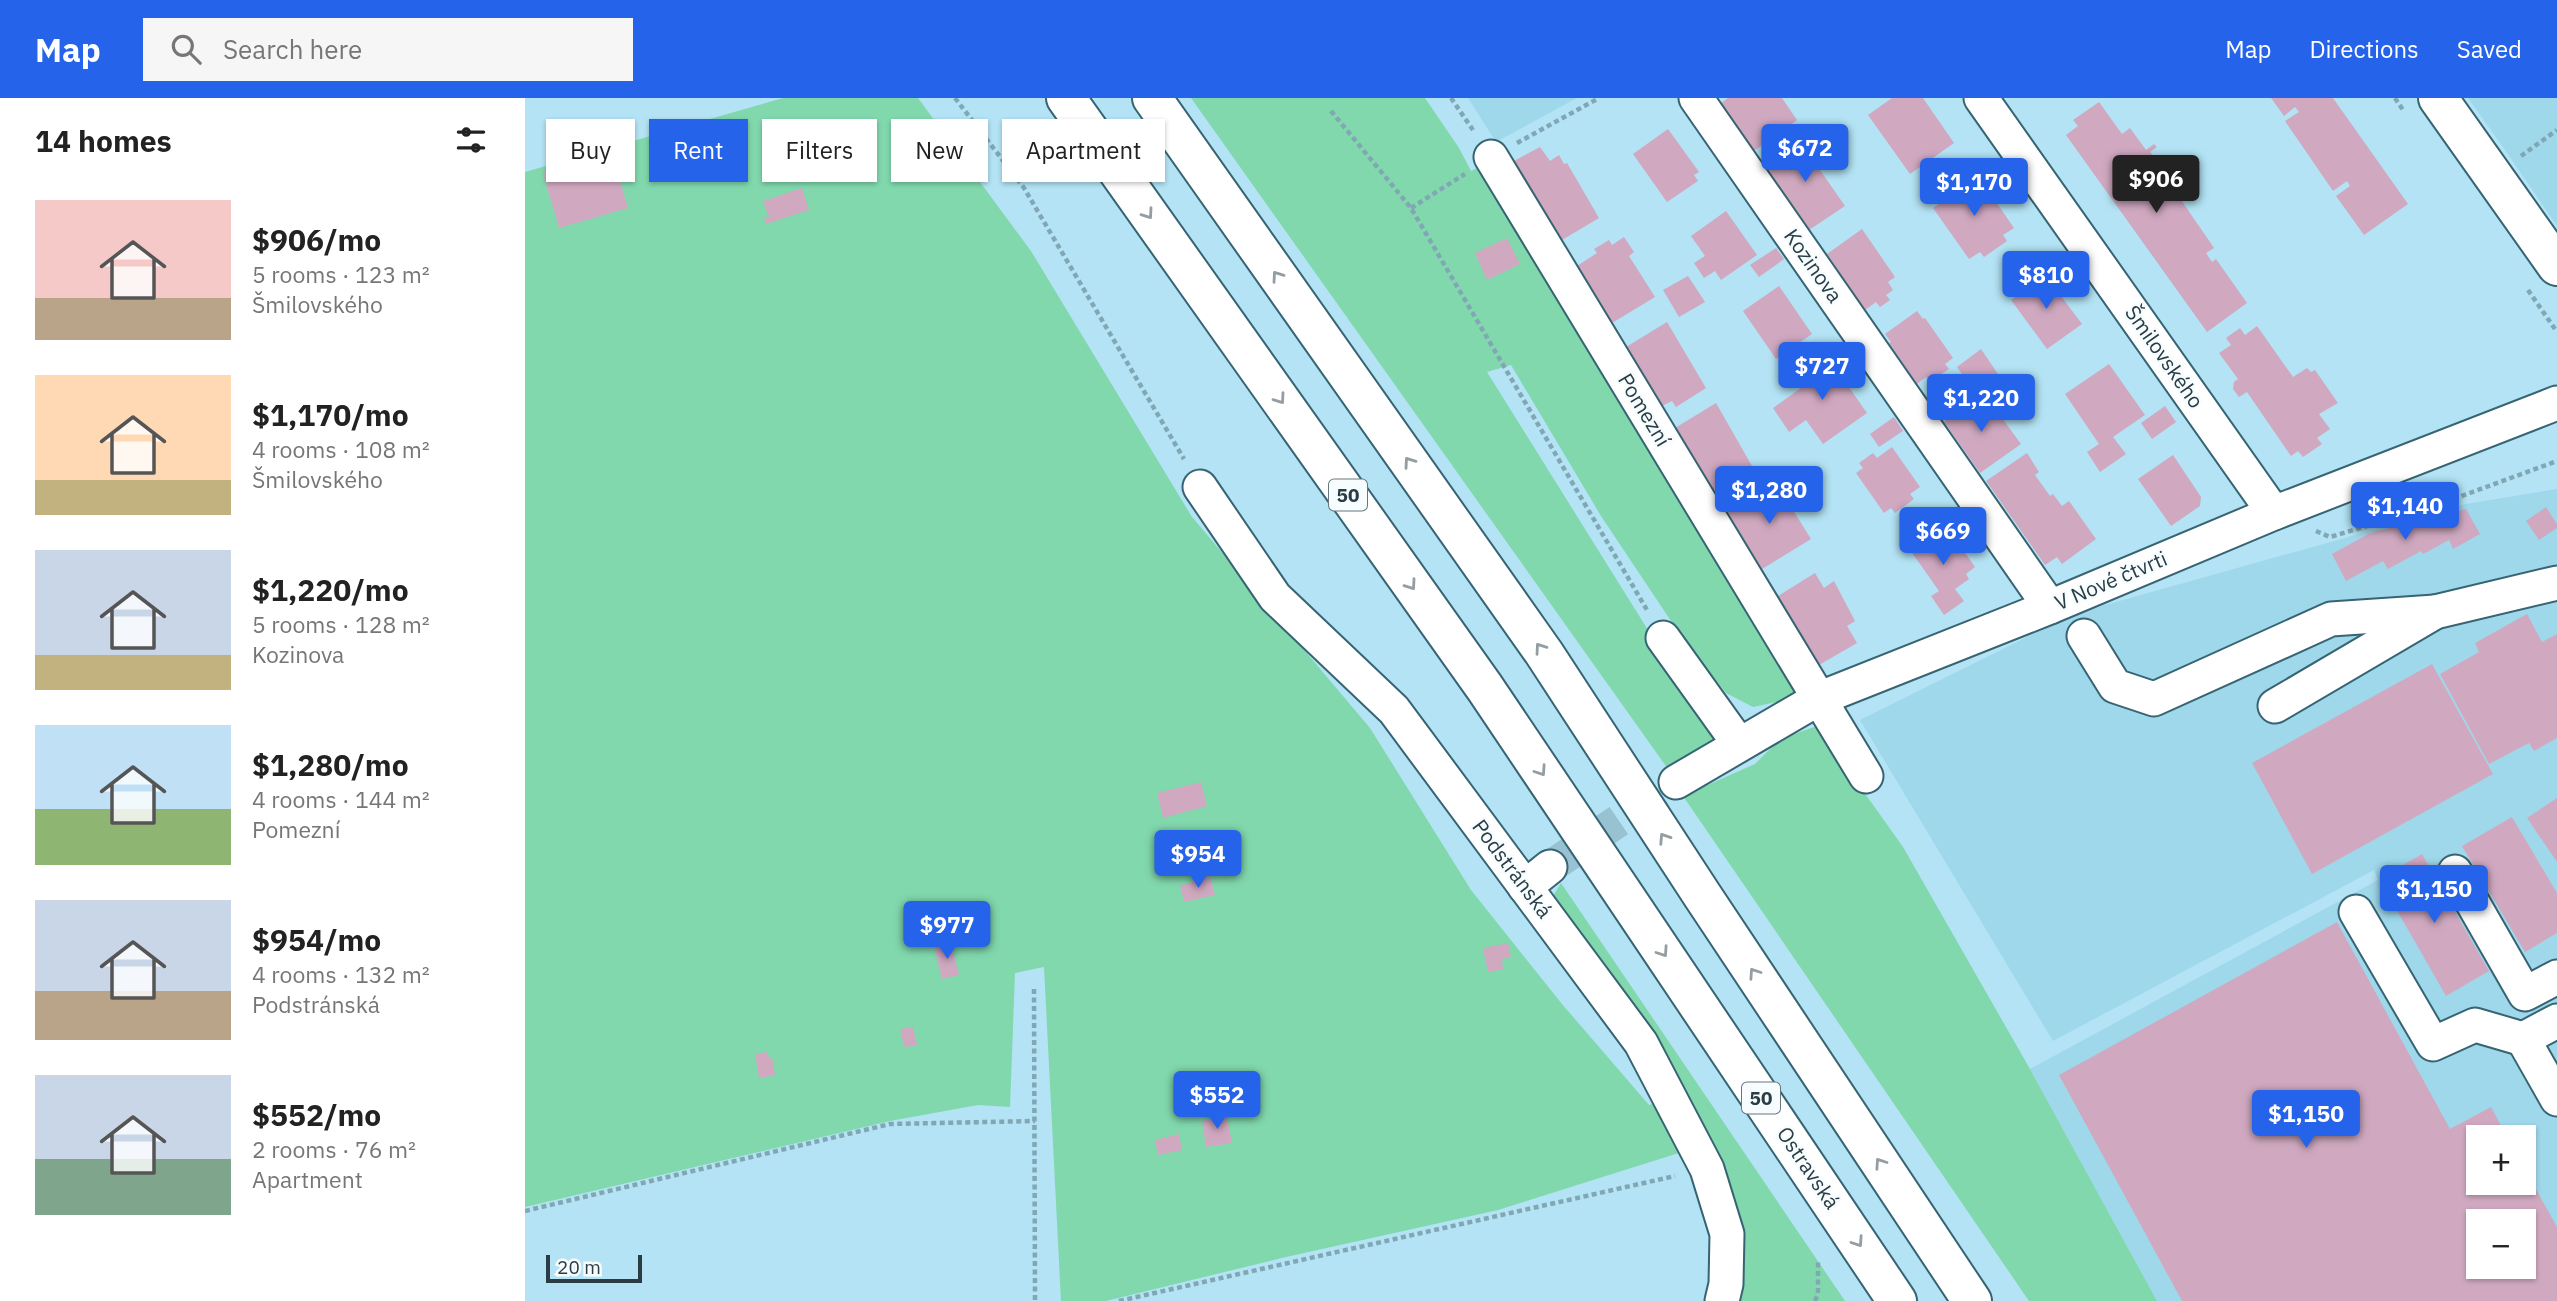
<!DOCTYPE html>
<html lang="en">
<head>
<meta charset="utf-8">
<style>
  body { margin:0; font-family:"IBM Plex Sans",sans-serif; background:#f6f6f6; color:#222; height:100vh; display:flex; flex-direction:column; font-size:26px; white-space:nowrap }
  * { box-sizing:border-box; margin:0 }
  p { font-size:23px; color:#767676 }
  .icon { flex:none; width:38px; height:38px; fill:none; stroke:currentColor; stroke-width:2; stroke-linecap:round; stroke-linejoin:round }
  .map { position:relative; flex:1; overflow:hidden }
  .drawer { display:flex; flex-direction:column; background:#fff; width:525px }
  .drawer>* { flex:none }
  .guide { position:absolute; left:21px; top:21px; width:665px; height:63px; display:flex; gap:14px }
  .controls { position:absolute; left:1941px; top:1027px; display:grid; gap:14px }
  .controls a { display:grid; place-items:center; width:70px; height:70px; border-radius:0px; background:#fff; box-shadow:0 2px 5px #0004; font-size:35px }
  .scale { position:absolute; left:21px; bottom:18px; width:96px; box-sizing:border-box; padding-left:7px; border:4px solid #2a3d44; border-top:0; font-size:19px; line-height:24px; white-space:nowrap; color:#2a3d44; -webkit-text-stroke:5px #f7fcfe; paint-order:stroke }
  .price { position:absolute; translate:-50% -60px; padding:0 16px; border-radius:7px; background:#2563eb; color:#fff; font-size:23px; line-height:46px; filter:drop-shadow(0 2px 4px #0008) }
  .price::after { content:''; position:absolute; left:50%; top:42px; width:21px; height:16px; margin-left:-10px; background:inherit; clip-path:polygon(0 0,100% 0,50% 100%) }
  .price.selected { background:#222; color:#fff }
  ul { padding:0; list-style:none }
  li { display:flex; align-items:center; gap:21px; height:175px; padding:0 35px }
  li span { display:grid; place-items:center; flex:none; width:196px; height:140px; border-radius:0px; color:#555 }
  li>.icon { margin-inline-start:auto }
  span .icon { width:84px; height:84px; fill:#fffc; stroke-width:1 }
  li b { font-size:30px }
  h2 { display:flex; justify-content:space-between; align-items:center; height:84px; padding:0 35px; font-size:30px }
  .pill { padding:0 24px; border-radius:0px; background:#fff; box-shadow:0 2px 5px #0004; font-size:24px; line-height:63px }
  .pill.selected { background:#2563eb; color:#fff }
  header { display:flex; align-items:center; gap:42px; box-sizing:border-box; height:98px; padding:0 35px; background:#2563eb; color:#fff }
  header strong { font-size:33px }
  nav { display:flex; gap:38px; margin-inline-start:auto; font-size:24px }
  .search { width:490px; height:63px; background:#f6f6f6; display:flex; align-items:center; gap:18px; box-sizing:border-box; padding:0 24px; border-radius:0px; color:#767676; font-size:26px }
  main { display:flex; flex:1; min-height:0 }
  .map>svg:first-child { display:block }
</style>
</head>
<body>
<header>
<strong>Map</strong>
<div class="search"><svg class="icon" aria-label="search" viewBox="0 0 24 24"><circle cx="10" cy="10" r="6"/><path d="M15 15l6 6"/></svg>Search here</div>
<nav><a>Map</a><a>Directions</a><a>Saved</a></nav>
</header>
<main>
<section class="drawer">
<h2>14 homes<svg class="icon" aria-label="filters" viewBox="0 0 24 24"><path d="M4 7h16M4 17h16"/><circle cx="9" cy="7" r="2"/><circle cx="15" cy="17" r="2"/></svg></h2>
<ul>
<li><span style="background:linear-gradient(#f6c9c9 70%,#b9a48a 0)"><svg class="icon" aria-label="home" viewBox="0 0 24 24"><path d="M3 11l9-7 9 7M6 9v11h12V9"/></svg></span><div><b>$906/mo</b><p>5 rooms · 123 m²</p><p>Šmilovského</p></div></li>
<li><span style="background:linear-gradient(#ffd9b3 75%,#c2b280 0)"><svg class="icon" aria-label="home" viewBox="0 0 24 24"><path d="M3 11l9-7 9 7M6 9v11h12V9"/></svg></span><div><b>$1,170/mo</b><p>4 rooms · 108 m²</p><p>Šmilovského</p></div></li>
<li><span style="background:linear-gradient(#c9d6e8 75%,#c2b280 0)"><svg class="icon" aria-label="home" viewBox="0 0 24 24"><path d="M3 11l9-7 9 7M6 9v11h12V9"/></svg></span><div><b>$1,220/mo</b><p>5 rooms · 128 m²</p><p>Kozinova</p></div></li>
<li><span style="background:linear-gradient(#bfe0f5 60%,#8fb573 0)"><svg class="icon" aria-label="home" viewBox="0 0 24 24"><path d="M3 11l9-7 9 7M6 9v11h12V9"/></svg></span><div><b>$1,280/mo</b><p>4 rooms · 144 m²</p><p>Pomezní</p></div></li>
<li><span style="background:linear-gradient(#c9d6e8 65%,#b9a48a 0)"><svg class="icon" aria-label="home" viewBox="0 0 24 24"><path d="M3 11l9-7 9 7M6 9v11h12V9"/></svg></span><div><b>$954/mo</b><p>4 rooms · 132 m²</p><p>Podstránská</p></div></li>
<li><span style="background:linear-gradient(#c9d6e8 60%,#7fa58c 0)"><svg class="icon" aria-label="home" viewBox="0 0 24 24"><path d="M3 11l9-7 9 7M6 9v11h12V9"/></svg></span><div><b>$552/mo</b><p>2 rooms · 76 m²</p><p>Apartment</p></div></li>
</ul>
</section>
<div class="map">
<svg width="2032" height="1203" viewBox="0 0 2032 1203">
  <rect width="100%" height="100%" fill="#b3e3f4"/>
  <g fill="#9fd8eb" fill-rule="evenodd">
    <polygon points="943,0 1052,0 971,44"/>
    <polygon points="1943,0 2032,0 2032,128 1980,52"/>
    <path d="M 2032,391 L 2032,906 L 2030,907 L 2032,911 L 2032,1203 L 1632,1203 L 1505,971 L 1853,782 L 1849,772 L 1528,943 L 1335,622 L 1548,516 L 1941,406 ZM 1953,1040 L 1998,1040 L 1998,1085 L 1953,1085 ZM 1953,1124 L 1998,1124 L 1998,1169 L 1953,1169 Z"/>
  </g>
  <g fill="#81d8ad">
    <polygon points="258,0 393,0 506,153 667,419 845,630 946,792 1037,906 1124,1007 1133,1004 1157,1054 973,1112 761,1159 581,1203 536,1203 519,869 490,875 485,1009 453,1007 365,1023 0,1109 0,74"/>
    <polygon points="666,0 900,0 934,50 946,73 960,66 1275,599 1228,609 1201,595 1156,538 1076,418 986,267 962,274 1191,641 1143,671"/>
    <polygon points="1292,628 1378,749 1505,971 1632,1203 1504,1203 1158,698 1230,666 1255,641"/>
    <polygon points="1036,785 1320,1203 1212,1203 1197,1072 1028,798"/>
  </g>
  <g fill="#d0a9c1" fill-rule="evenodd">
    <polygon points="1203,0 1257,0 1272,22 1229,53 1196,5"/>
    <polygon points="1367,0 1398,0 1429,45 1385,76 1343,17"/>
    <polygon points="1746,0 1808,0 1883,106 1839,137 1811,98 1825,88 1822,83 1808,93 1760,23 1774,14 1770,9 1759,18"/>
    <polygon points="1574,4 1597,36 1605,30 1621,52 1629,46 1632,49 1625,54 1633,64 1626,69 1637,84 1641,80 1689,150 1681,155 1687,164 1691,161 1722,205 1682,234 1541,37 1553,28 1548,22"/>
    <polygon points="1143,31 1174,74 1169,77 1173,83 1142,104 1108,56"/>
    <polygon points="1283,38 1296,56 1288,62 1320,108 1284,132 1239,69"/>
    <polygon points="1015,49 1025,63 1034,57 1039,66 1042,65 1074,120 1037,142 989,63"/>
    <polygon points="87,55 103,110 34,130 18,75"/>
    <polygon points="1453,78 1489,130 1478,137 1482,143 1459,159 1455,154 1444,161 1408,110 1418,103 1414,98 1438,81 1441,86"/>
    <polygon points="277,90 284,112 241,126 239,120 244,119 238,103"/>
    <polygon points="1201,113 1232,157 1196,182 1190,173 1179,180 1169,165 1180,158 1166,138"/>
    <polygon points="1337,131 1370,179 1363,184 1368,192 1361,197 1365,202 1355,209 1351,204 1340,212 1302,156"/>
    <polygon points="1099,139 1109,154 1104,158 1130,199 1087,225 1052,168 1072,155 1069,151 1084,142 1087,147"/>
    <polygon points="982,140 995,166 962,182 950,155"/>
    <polygon points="1251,150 1259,161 1234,179 1225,167"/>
    <polygon points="1163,178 1180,204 1154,219 1138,192"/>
    <polygon points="1521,178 1557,226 1522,251 1486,202 1492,198 1489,194 1505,183 1508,187"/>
    <polygon points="1254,188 1287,236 1251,261 1218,213"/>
    <polygon points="1392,213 1398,221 1400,220 1428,260 1420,266 1424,271 1404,284 1401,279 1392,286 1364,245 1366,244 1360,236"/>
    <polygon points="1142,224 1181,290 1151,309 1147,303 1137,308 1101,249"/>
    <polygon points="1732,228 1768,279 1782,270 1786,274 1790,272 1813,305 1794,316 1805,331 1792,340 1797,346 1778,359 1773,353 1766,358 1722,294 1714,299 1708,291 1709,284 1713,281 1694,255 1706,247 1701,240 1715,230 1720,237"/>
    <polygon points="1456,251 1473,276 1449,293 1432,269"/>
    <polygon points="1300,255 1342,315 1298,346 1281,322 1264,334 1248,310 1287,282 1278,270"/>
    <polygon points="1584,266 1620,317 1588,339 1601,356 1575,374 1562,354 1574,346 1540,296"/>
    <polygon points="1444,299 1447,305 1455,299 1469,319 1474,316 1496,346 1455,375 1419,324 1434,314 1430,309"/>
    <polygon points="1191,305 1227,368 1188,392 1150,330"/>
    <polygon points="1640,308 1651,324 1627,341 1616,325"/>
    <polygon points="1369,319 1378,333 1354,349 1345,336"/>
    <polygon points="1367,349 1395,389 1385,396 1389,401 1370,415 1366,410 1359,415 1331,375 1338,370 1334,365 1348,355 1352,360"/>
    <polygon points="1502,355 1514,374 1510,377 1525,398 1528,396 1537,408 1544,403 1571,441 1537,466 1532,459 1520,467 1461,383"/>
    <polygon points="1648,357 1676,399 1675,408 1646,428 1613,381"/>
    <polygon points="1251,385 1286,441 1237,471 1202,414"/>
    <polygon points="2021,409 2032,426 2032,430 2014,442 2001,423"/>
    <polygon points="1941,411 1955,436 1928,451 1924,442 1898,456 1896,453 1863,471 1858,463 1821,483 1807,456 1845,435"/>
    <polygon points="1422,429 1450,469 1441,476 1444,481 1430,491 1439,503 1419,517 1406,498 1414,493 1383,449 1404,434 1408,439"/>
    <polygon points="1290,475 1299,490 1309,483 1330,523 1322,528 1332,545 1294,567 1253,498"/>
    <polygon points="2002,516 2017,544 2032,536 2032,640 2009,653 2004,645 1964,666 1915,576 1954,554 1950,545"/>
    <polygon points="1907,566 1968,676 1787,776 1727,665"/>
    <polygon points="676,684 682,708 638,720 632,695"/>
    <polygon points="2032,700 2032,764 2002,720"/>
    <polygon points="1987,719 2032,795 2032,835 2000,854 1937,748"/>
    <polygon points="1897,756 1964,873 1921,898 1854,781"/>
    <polygon points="685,778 690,797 659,804 655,788"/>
    <path d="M 1812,824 L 1925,1031 L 1966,1009 L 1983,1040 L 1953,1040 L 1953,1085 L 1998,1085 L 1998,1068 L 2032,1129 L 2032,1203 L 1657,1203 L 1534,977 ZM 1953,1124 L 1998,1124 L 1998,1169 L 1953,1169 Z"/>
    <polygon points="426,844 434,877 417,881 409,849"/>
    <polygon points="983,845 986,859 977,861 978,871 963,874 958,850"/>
    <polygon points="388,929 392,947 379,949 375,931"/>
    <polygon points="242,954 244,960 247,959 250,977 234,980 230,956"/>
    <polygon points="691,1014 692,1020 702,1019 707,1045 681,1049 677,1023 687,1021 686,1015"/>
    <polygon points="654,1036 657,1052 633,1057 630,1042"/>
  </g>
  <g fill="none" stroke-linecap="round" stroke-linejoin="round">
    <polyline stroke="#98c2d1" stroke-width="33" stroke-dasharray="33 17" stroke-linecap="butt" points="1025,769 1151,684"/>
    <defs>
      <g id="minor">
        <polyline points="1171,0 1525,509"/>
        <polyline points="1456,0 1749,415"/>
        <polyline points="966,59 1341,678"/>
        <polyline points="675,389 750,499 869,612 1116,945 1182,1071 1202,1136 1201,1186 1197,1203"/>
        <polyline points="1559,538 1590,588 1629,601 1806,521 1910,514"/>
        <polyline points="1138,540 1214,646"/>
        <polyline points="1750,608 1910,514 2032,485"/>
        <polyline points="1151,684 1293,601 1525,509 1749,415 2032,305"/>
        <polyline points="1930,774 2000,896 2032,879"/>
        <polyline points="1000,789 1025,769"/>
        <polyline points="1831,814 1908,946 1950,927 1998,941"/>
        <polyline points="2032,923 1998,941 2032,1001"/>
      </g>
      <polyline id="major" points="1913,0 2032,168"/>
      <g id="highway">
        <polyline points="541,0 960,590 1372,1203"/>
        <polyline points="627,0 1019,555 1177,797 1447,1203"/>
      </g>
    </defs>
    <use href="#minor" stroke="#376473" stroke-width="37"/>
    <use href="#major" stroke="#376473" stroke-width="42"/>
    <use href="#highway" stroke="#376473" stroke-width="42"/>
    <g stroke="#81a7b4" stroke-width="4.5" stroke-dasharray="5 3.5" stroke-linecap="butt">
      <polyline points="430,0 499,90 659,361"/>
      <polyline points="926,0 948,32"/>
      <polyline points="1870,0 1878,12"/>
      <polyline points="806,13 886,110 1122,512"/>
      <polyline points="992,45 1074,0"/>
      <polyline points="1996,58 2032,32"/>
      <polyline points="886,110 940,76"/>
      <polyline points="2003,192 2032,234"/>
      <polyline points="1791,433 1805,439 1912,407 2032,363"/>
      <polyline points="509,891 510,1203"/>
      <polyline points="0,1113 365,1026 510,1023"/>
      <polyline points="594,1203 1150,1078"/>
      <polyline points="1290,1203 1293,1196 1293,1163"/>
    </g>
    <use href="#minor" stroke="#fff" stroke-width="33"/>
    <use href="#major" stroke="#fff" stroke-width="38"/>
    <use href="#highway" stroke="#fff" stroke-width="38"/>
  </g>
  <defs><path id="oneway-chevron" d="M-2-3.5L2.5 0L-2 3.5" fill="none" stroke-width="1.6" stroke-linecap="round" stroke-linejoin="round" transform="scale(1.75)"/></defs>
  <g stroke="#949ea2">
    <use href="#oneway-chevron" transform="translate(623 116) rotate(55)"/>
    <use href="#oneway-chevron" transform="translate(752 178) rotate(-125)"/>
    <use href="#oneway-chevron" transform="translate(755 301) rotate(55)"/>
    <use href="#oneway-chevron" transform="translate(884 364) rotate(-125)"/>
    <use href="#oneway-chevron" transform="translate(886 487) rotate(55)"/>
    <use href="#oneway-chevron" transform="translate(1015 550) rotate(-125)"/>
    <use href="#oneway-chevron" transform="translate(1016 673) rotate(56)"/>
    <use href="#oneway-chevron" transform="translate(1139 740) rotate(-123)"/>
    <use href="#oneway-chevron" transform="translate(1138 854) rotate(56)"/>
    <use href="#oneway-chevron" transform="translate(1229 875) rotate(-124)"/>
    <use href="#oneway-chevron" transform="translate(1355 1065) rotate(-124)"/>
    <use href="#oneway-chevron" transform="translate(1333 1144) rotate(56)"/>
  </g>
  <g text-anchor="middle" stroke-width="5" stroke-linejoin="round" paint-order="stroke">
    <g fill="#f7fcfe" stroke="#68767c" stroke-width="2">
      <rect x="804" y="381.5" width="38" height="31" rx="5"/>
      <rect x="1217" y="984.5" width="38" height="31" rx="5"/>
    </g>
    <g font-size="19" font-weight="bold" fill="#2a3d44">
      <text x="823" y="404">50</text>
      <text x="1236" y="1007">50</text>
    </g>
    <g font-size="21" fill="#2a3d44" stroke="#f7fcfe">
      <text transform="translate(1288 168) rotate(55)" y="7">Kozinova</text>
      <text transform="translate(1639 259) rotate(55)" y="7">Šmilovského</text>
      <text transform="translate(1119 312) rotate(59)" y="7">Pomezní</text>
      <text transform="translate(1586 483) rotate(-23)" y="7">V Nové čtvrti</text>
      <text transform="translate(987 771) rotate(53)" y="7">Podstránská</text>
      <text transform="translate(1283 1070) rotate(56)" y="7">Ostravská</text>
    </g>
  </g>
</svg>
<div class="controls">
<a>+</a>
<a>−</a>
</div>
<div class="scale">20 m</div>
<b class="price" style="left:1280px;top:86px">$672</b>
<b class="price selected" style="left:1631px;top:117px">$906</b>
<b class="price" style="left:1449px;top:120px">$1,170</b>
<b class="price" style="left:1521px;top:213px">$810</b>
<b class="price" style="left:1297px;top:304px">$727</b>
<b class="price" style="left:1456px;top:336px">$1,220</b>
<b class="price" style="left:1244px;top:428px">$1,280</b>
<b class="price" style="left:1880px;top:444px">$1,140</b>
<b class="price" style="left:1418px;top:469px">$669</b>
<b class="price" style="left:673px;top:792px">$954</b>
<b class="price" style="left:1909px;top:827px">$1,150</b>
<b class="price" style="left:422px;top:863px">$977</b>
<b class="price" style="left:692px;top:1033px">$552</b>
<b class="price" style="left:1781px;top:1052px">$1,150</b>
<div class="guide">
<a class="pill">Buy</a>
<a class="pill selected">Rent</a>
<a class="pill">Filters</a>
<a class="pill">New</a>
<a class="pill">Apartment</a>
</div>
</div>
</main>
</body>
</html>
